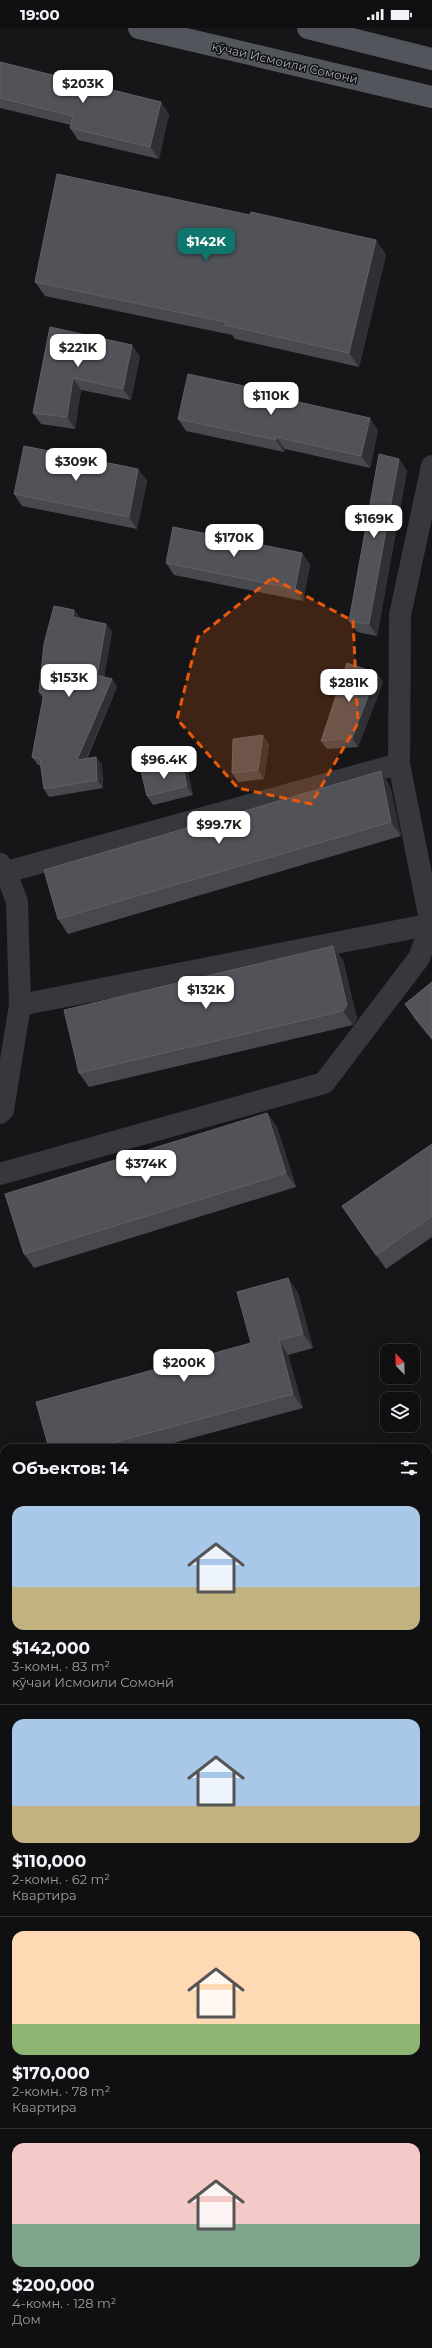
<!DOCTYPE html>
<html lang="ru">
<head>
<meta charset="utf-8">
<style>
  body { margin:0; font-family:Montserrat,sans-serif; background:#19191b; color:#f1f3f6; height:100vh; display:flex; flex-direction:column; font-size:15px; white-space:nowrap }
  * { box-sizing:border-box; margin:0 }
  p { font-size:13px; color:#9c9d9f }
  .icon { flex:none; width:22px; height:22px; fill:none; stroke:currentColor; stroke-width:2; stroke-linecap:round; stroke-linejoin:round }
  .map { position:relative; flex:1; overflow:hidden }
  .sheet { position:absolute; left:0px; top:1416px; width:432px; height:904px; display:flex; flex-direction:column; background:#101012; border-radius:12px 12px 0 0; box-shadow:0 4px 16px #0002,0 0 0 1px #303032 }
  .sheet>* { flex:none }
  .needle { width:26px; rotate:337deg }
  .buttons { position:absolute; left:380px; top:1316px; display:grid; gap:8px }
  .buttons a { display:grid; place-items:center; width:40px; height:40px; border-radius:8px; background:#101012; box-shadow:0 4px 16px #0002,0 0 0 1px #303032; font-size:20px }
  .price { position:absolute; translate:-50% -34px; padding:0 9px; border-radius:8px; background:#fff; color:#222; font-size:13px; line-height:26px; filter:drop-shadow(0 1px 2px #0008) }
  .price::after { content:''; position:absolute; left:50%; top:24px; width:12px; height:9px; margin-left:-6px; background:inherit; clip-path:polygon(0 0,100% 0,50% 100%) }
  .price.on { background:#0f766e; color:#fff }
  ul { padding:0; list-style:none }
  li { display:grid; align-content:center; gap:8px; height:212px; padding:0 12px }
  li+li { border-top:1px solid #303032 }
  li span { display:grid; place-items:center; height:124px; border-radius:12px; color:#555 }
  li>.icon { margin-inline-start:auto }
  span .icon { width:72px; height:72px; fill:#fffc; stroke-width:1 }
  li b { font-size:17px }
  h2 { display:flex; justify-content:space-between; align-items:center; height:48px; padding:0 12px; font-size:17px }
  .status { display:flex; justify-content:space-between; align-items:center; height:28px; padding:0 20px; background:#101012; direction:ltr }
  .status svg { height:11px; fill:currentColor }
  .map>svg:first-child { display:block }
</style>
</head>
<body>
<div class="status"><b>19:00</b><svg viewBox="0 0 49 12"><path d="M0 12V9h3v3zM5 12V6h3v6zM10 12V3h3v9zM15 12V0h3v12zM26 1h20v11H26zM47 4h2v5h-2z"/></svg></div>
<div class="map">
<svg width="432" height="2320" viewBox="0 0 432 2320">
  <rect width="100%" height="100%" fill="#161618"/>
  <g fill="none" stroke-linecap="round" stroke-linejoin="round">
    <g stroke="#37383d" stroke-width="22">
      <polyline points="0,836 6,844 17,874 20,977 3,1082 0,1085"/>
      <polyline points="6,844 399,736"/>
      <polyline points="20,977 432,896"/>
      <polyline points="0,1146 324,1055 419,930 431,897 399,736 400,587 432,438"/>
      <polyline points="428,1506 432,1504"/>
      <polyline points="0,1568 4,1571"/>
      <polyline points="0,1653 4,1652"/>
      <polyline points="0,1704 4,1708"/>
      <polyline points="428,1878 432,1881"/>
      <polyline points="429,2037 430,2320"/>
      <polyline points="182,2320 182,2316"/>
    </g>
    <g stroke="#53555c" stroke-width="22">
      <polyline points="139,0 432,69"/>
      <polyline points="308,0 432,31"/>
    </g>
    <g stroke="#4a4c52" stroke-width="3" stroke-dasharray="5 4" stroke-linecap="butt">
      <polyline points="0,1582 4,1585"/>
      <polyline points="428,1899 432,1903"/>
    </g>
  </g>
  <g fill="#47494d">
    <polygon points="0,34 169,86 159,131 78,112 70,100 71,97 0,80"/>
    <polygon points="376,212 386,227 359,339 235,311 232,307 45,268 35,254"/>
    <polygon points="50,299 140,328 131,372 81,362 75,401 41,396 33,385"/>
    <polygon points="289,372 378,402 370,440 285,421 284,424 186,403 178,391"/>
    <polygon points="399,431 407,443 377,608 357,604 349,593"/>
    <polygon points="138,441 147,453 137,501 22,478 14,466"/>
    <polygon points="302,525 310,537 303,573 174,547 166,535"/>
    <polygon points="74,582 80,590 80,591 106,596 112,604 104,649 112,651 117,659 87,731 96,729 102,737 103,760 49,769 44,761 40,737 38,737 32,729 43,670 39,664"/>
    <polygon points="383,654 358,719 327,721 321,713"/>
    <polygon points="269,716 264,751 238,754 232,745"/>
    <polygon points="182,737 188,745 193,767 153,777 147,768"/>
    <polygon points="390,758 401,808 68,906 58,891"/>
    <polygon points="343,932 357,991 353,997 89,1059 79,1045"/>
    <polygon points="432,954 432,1012 414,990 405,976"/>
    <polygon points="267,1085 277,1099 296,1159 34,1240 24,1226"/>
    <polygon points="432,1116 432,1209 386,1241 342,1178"/>
    <polygon points="288,1250 298,1265 313,1320 288,1327 303,1380 155,1420 49,1420 251,1315"/>
    <polygon points="432,1800 432,1867 428,1865 428,1803"/>
    <polygon points="0,1889 1,1889 4,1893 4,1974 0,1974"/>
  </g>
  <g fill="#2f3033">
    <polygon points="161,74 169,86 159,131 150,119"/>
    <polygon points="376,212 386,227 359,339 349,325"/>
    <polygon points="132,317 140,328 131,372 123,361"/>
    <polygon points="73,350 81,362 75,401 67,389"/>
    <polygon points="286,367 294,379 285,371"/>
    <polygon points="370,390 378,402 370,440 361,428"/>
    <polygon points="276,409 285,421 284,424 276,412"/>
    <polygon points="399,431 407,443 377,608 369,596"/>
    <polygon points="138,441 147,453 137,501 129,489"/>
    <polygon points="302,525 310,537 303,573 295,561"/>
    <polygon points="74,582 80,590 79,598 73,589"/>
    <polygon points="106,596 112,604 103,655 97,647"/>
    <polygon points="377,645 383,654 358,719 352,710"/>
    <polygon points="112,651 117,659 82,740 77,732"/>
    <polygon points="263,707 269,716 264,751 258,742"/>
    <polygon points="96,729 102,737 103,760 97,752"/>
    <polygon points="182,737 188,745 193,767 187,758"/>
    <polygon points="381,743 390,758 401,808 391,794"/>
    <polygon points="333,918 343,932 357,991 353,997 343,983"/>
    <polygon points="267,1085 277,1099 296,1159 286,1145"/>
    <polygon points="288,1250 298,1265 313,1320 303,1306"/>
    <polygon points="279,1312 288,1327 303,1380 293,1366"/>
    <polygon points="1,1889 4,1893 4,1972 0,1966 0,1906"/>
    <polygon points="239,2316 247,2316 247,2320 238,2320"/>
  </g>
  <g fill="#525359" stroke="#5f6168">
    <polygon points="0,34 161,74 150,119 70,100 73,88 0,70"/>
    <polygon points="57,146 250,187 251,184 376,212 349,325 225,297 225,294 35,254"/>
    <polygon points="50,299 132,317 123,361 73,350 67,389 33,385"/>
    <polygon points="188,346 286,367 285,371 370,390 361,428 276,409 276,412 178,391"/>
    <polygon points="24,418 138,441 129,489 14,466"/>
    <polygon points="379,426 399,431 369,596 349,593"/>
    <polygon points="173,499 302,525 295,561 166,535"/>
    <polygon points="54,578 74,582 73,589 106,596 97,647 112,651 77,732 96,729 97,752 44,761 40,731 32,729 44,665 39,664 44,616"/>
    <polygon points="347,635 377,645 352,710 321,713"/>
    <polygon points="263,707 258,742 232,745 233,711"/>
    <polygon points="182,737 187,758 147,768 141,743"/>
    <polygon points="381,743 391,794 58,891 44,842"/>
    <polygon points="333,918 347,977 343,983 79,1045 64,982"/>
    <polygon points="432,954 432,1010 405,976"/>
    <polygon points="267,1085 286,1145 24,1226 5,1166"/>
    <polygon points="432,1116 432,1188 376,1227 342,1178"/>
    <polygon points="288,1250 303,1306 279,1312 293,1366 93,1420 49,1420 36,1374 251,1315 237,1264"/>
    <polygon points="432,1800 432,1862 428,1859 428,1803"/>
    <polygon points="0,1889 1,1889 0,1906"/>
    <polygon points="198,2316 239,2316 238,2320 198,2320"/>
  </g>
  <path fill="#e8590c" fill-opacity="0.2" stroke="#e8590c" stroke-width="3" stroke-dasharray="8 5" stroke-linejoin="round" d="M 272,550 L 353,593 L 358,695 L 311,776 L 238,760 L 177,691 L 198,609 Z"/>
  <g text-anchor="middle" stroke-width="3" stroke-linejoin="round" paint-order="stroke">
    <g font-size="12" fill="#a8adb8" stroke="#111113">
      <text transform="translate(285 35) rotate(13)" y="4">кӯчаи Исмоили Сомонӣ</text>
    </g>
  </g>
</svg>
<div class="buttons">
<a><svg class="needle" viewBox="-14 -14 28 28"><path d="M0-13l5 13h-10z" fill="#e53935"/><path d="M0 13l5-13h-10z" fill="#9c9d9f"/></svg></a>
<a><svg class="icon" aria-label="layers" viewBox="0 0 24 24"><path d="M12 4l9 5-9 5-9-5zM3 14l9 5 9-5"/></svg></a>
</div>
<b class="price" style="left:83px;top:76px">$203K</b>
<b class="price on" style="left:206px;top:234px">$142K</b>
<b class="price" style="left:78px;top:340px">$221K</b>
<b class="price" style="left:271px;top:388px">$110K</b>
<b class="price" style="left:76px;top:454px">$309K</b>
<b class="price" style="left:374px;top:511px">$169K</b>
<b class="price" style="left:234px;top:530px">$170K</b>
<b class="price" style="left:69px;top:670px">$153K</b>
<b class="price" style="left:349px;top:675px">$281K</b>
<b class="price" style="left:164px;top:752px">$96.4K</b>
<b class="price" style="left:219px;top:817px">$99.7K</b>
<b class="price" style="left:206px;top:982px">$132K</b>
<b class="price" style="left:146px;top:1156px">$374K</b>
<b class="price" style="left:184px;top:1355px">$200K</b>
<section class="sheet">
<h2>Объектов: 14<svg class="icon" aria-label="filters" viewBox="0 0 24 24"><path d="M4 7h16M4 17h16"/><circle cx="9" cy="7" r="2"/><circle cx="15" cy="17" r="2"/></svg></h2>
<ul>
<li><span style="background:linear-gradient(#a9c7e8 65%,#c2b280 0)"><svg class="icon" aria-label="home" viewBox="0 0 24 24"><path d="M3 11l9-7 9 7M6 9v11h12V9"/></svg></span><div><b>$142,000</b><p>3-комн. · 83 m²</p><p>кӯчаи Исмоили Сомонӣ</p></div></li>
<li><span style="background:linear-gradient(#a9c7e8 70%,#c2b280 0)"><svg class="icon" aria-label="home" viewBox="0 0 24 24"><path d="M3 11l9-7 9 7M6 9v11h12V9"/></svg></span><div><b>$110,000</b><p>2-комн. · 62 m²</p><p>Квартира</p></div></li>
<li><span style="background:linear-gradient(#ffd9b3 75%,#8fb573 0)"><svg class="icon" aria-label="home" viewBox="0 0 24 24"><path d="M3 11l9-7 9 7M6 9v11h12V9"/></svg></span><div><b>$170,000</b><p>2-комн. · 78 m²</p><p>Квартира</p></div></li>
<li><span style="background:linear-gradient(#f6c9c9 65%,#7fa58c 0)"><svg class="icon" aria-label="home" viewBox="0 0 24 24"><path d="M3 11l9-7 9 7M6 9v11h12V9"/></svg></span><div><b>$200,000</b><p>4-комн. · 128 m²</p><p>Дом</p></div></li>
</ul>
</section>
</div>
</body>
</html>
